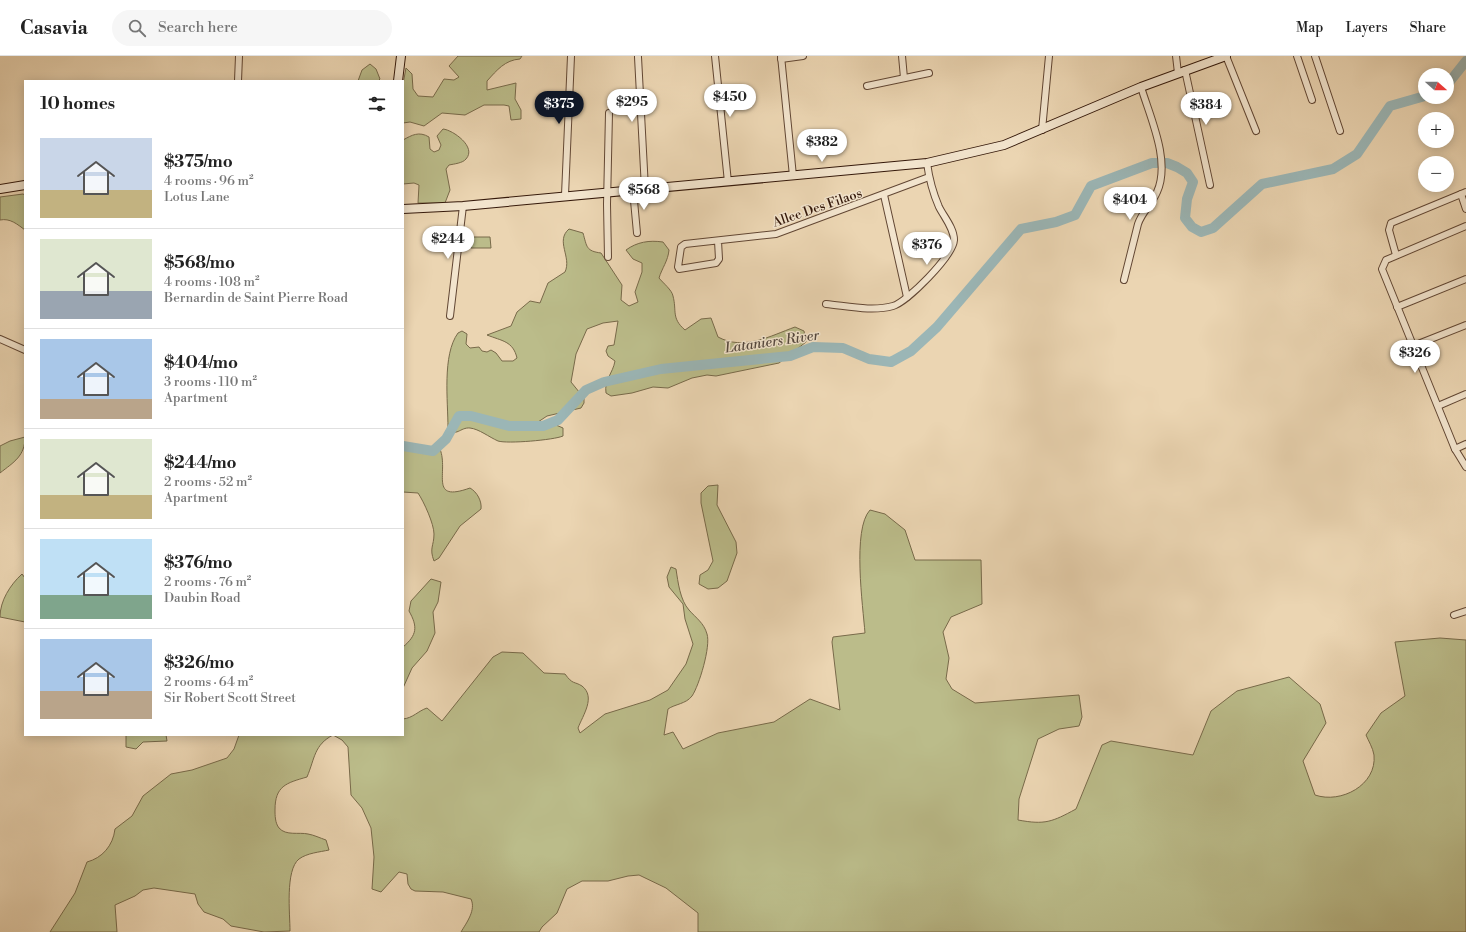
<!DOCTYPE html>
<html lang="en">
<head>
<meta charset="utf-8">
<style>
  body { margin:0; font-family:"Libre Bodoni",serif; background:#f6f6f6; color:#222; height:100vh; display:flex; flex-direction:column; font-size:15px; white-space:nowrap }
  * { box-sizing:border-box; margin:0 }
  p { font-size:13px; color:#767676 }
  .icon { flex:none; width:22px; height:22px; fill:none; stroke:currentColor; stroke-width:2; stroke-linecap:round; stroke-linejoin:round }
  .map { position:relative; flex:1; overflow:hidden }
  .side { position:absolute; left:24px; top:24px; width:380px; height:656px; display:flex; flex-direction:column; background:#fff; border-radius:0px; box-shadow:0 2px 10px #0003 }
  .side>* { flex:none }
  .needle { width:26px; rotate:111deg }
  .tools { position:absolute; left:1418px; top:12px; display:grid; gap:8px }
  .tools a { display:grid; place-items:center; width:36px; height:36px; border-radius:50%; background:#fff; box-shadow:0 2px 10px #0003; font-size:20px }
  .price { position:absolute; translate:-50% -34px; padding:0 9px; border-radius:14px; background:#fff; color:#222; font-size:13px; line-height:26px; filter:drop-shadow(0 1px 2px #0008) }
  .price::after { content:''; position:absolute; left:50%; top:24px; width:12px; height:9px; margin-left:-6px; background:inherit; clip-path:polygon(0 0,100% 0,50% 100%) }
  .price.active { background:#111827; color:#fff }
  ul { padding:0; list-style:none }
  li { display:flex; align-items:center; gap:12px; height:100px; padding:0 16px }
  li+li { border-top:1px solid #e0e0e0 }
  li span { display:grid; place-items:center; flex:none; width:112px; height:80px; border-radius:0px; color:#555 }
  li>.icon { margin-inline-start:auto }
  span .icon { width:48px; height:48px; fill:#fffc; stroke-width:1 }
  li b { font-size:17px }
  h2 { display:flex; justify-content:space-between; align-items:center; height:48px; padding:0 16px; font-size:17px }
  header { display:flex; align-items:center; gap:24px; box-sizing:border-box; height:56px; padding:0 20px; background:#fff; border-bottom:1px solid #e0e0e0 }
  header strong { font-size:19px }
  nav { display:flex; gap:22px; margin-inline-start:auto; font-size:14px }
  .search { width:280px; height:36px; background:#f6f6f6; display:flex; align-items:center; gap:10px; box-sizing:border-box; padding:0 14px; border-radius:22px; color:#767676; font-size:15px }
  .map>svg:first-child { display:block }
</style>
</head>
<body>
<header>
<strong>Casavia</strong>
<div class="search"><svg class="icon" aria-label="search" viewBox="0 0 24 24"><circle cx="10" cy="10" r="6"/><path d="M15 15l6 6"/></svg>Search here</div>
<nav><a>Map</a><a>Layers</a><a>Share</a></nav>
</header>
<div class="map">
<svg width="1466" height="876" viewBox="0 0 1466 876">
  <rect width="100%" height="100%" fill="#ebd5b2"/>
  <filter id="stains"><feTurbulence type="fractalNoise" baseFrequency=".005" numOctaves="4"/><feColorMatrix values="0 0 0 0 .2 0 0 0 0 .09 0 0 0 0 .02 0 0 0 .5 -.17"/></filter>
  <radialGradient id="worn" r=".72"><stop offset=".6" stop-color="#630" stop-opacity="0"/><stop offset="1" stop-color="#630" stop-opacity=".3"/></radialGradient>
  <g fill="#bbbc8a" stroke="#786a4a">
    <path d="M 458,0 L 522,0 L 520,3 C 505,4 497,14 487,25 L 487,34 L 516,27 L 515,43 L 521,54 L 521,63 L 511,64 L 509,50 L 504,49 L 484,49 L 465,59 L 442,57 L 424,70 L 410,66 L 403,67 L 403,28 L 406,12 L 412,18 L 413,33 L 418,40 L 433,41 L 444,23 L 454,24 L 459,21 L 449,10 Z"/>
    <polygon points="370,8 376,13 380,23 378,25 358,25 362,14"/>
    <path d="M 443,73 C 453,74 477,91 466,103 C 463,107 454,108 449,109 L 446,113 L 450,134 L 445,147 L 418,147 L 419,129 L 414,127 L 403,128 L 403,84 C 412,79 419,75 429,81 L 430,93 L 434,96 L 439,94 L 441,89 L 437,80 Z"/>
    <path d="M 23,138 L 25,139 L 25,174 C 17,168 10,162 0,164 L 0,141 Z"/>
    <path d="M 569,173 L 583,177 C 587,191 586,195 601,197 L 622,229 L 621,244 L 629,250 L 638,246 L 635,236 L 642,216 L 642,207 L 633,203 L 626,194 C 637,186 649,184 663,186 L 669,194 C 668,205 662,212 659,222 C 663,227 672,234 673,240 C 677,255 671,262 685,274 L 701,263 L 711,262 L 718,281 C 744,295 770,280 795,271 L 804,275 L 806,286 L 779,307 L 716,320 L 707,319 L 692,322 L 668,332 L 653,331 L 632,337 L 611,340 L 606,337 C 604,324 613,317 615,305 L 608,300 L 606,295 L 608,290 L 614,289 L 618,265 L 603,267 L 587,273 L 576,298 L 571,326 L 584,342 L 584,347 L 581,352 L 547,360 L 538,366 L 533,372 L 556,369 L 563,372 L 563,380 C 554,384 507,388 498,385 C 489,381 479,373 470,372 C 460,371 456,382 448,372 C 448,345 442,299 458,277 L 462,275 L 467,278 L 466,288 L 470,292 L 479,291 L 482,295 L 487,296 L 491,294 L 496,297 L 502,305 L 513,305 L 517,302 C 513,285 502,285 487,279 L 511,270 L 517,256 L 530,245 L 540,247 L 548,227 L 565,216 C 572,201 555,185 569,173 Z"/>
    <polygon points="471,181 490,181 491,192 471,192"/>
    <path d="M 25,381 C 25,400 14,406 0,417 L 0,390 L 10,385 Z"/>
    <path d="M 403,392 C 417,396 427,399 440,393 C 449,416 428,447 470,432 C 477,436 482,445 481,453 L 460,470 L 439,502 L 434,505 C 429,492 434,490 434,478 C 434,468 424,446 418,437 L 403,436 Z"/>
    <polygon points="718,429 717,449 736,486 737,497 727,525 718,532 708,533 699,528 700,519 708,514 713,505 701,447 701,437 708,430"/>
    <path d="M 870,454 L 885,458 L 905,474 L 915,504 L 981,504 L 982,548 L 951,561 L 943,576 L 949,602 L 946,623 L 952,633 L 975,647 L 1079,639 L 1082,661 L 1079,670 L 1059,673 L 1038,683 L 1019,743 L 1018,764 C 1045,769 1052,766 1076,753 L 1102,689 L 1111,685 L 1193,699 L 1211,655 L 1237,635 L 1289,621 L 1320,648 L 1326,667 L 1303,705 L 1315,739 C 1341,748 1377,729 1374,699 C 1373,692 1368,684 1366,679 L 1381,657 L 1405,640 L 1395,586 L 1440,582 L 1466,584 L 1466,876 L 698,876 L 698,857 L 666,832 L 639,819 L 628,820 L 608,825 L 582,825 L 567,833 L 557,857 L 542,871 L 539,876 L 461,876 C 467,866 476,854 471,843 L 443,836 L 415,835 L 411,833 L 408,828 L 407,818 L 399,816 L 381,836 L 372,833 L 374,801 L 371,772 L 362,752 L 351,739 L 348,691 L 342,684 L 333,679 C 314,689 315,702 307,721 C 286,727 275,730 275,754 C 275,759 275,767 279,772 C 286,780 299,776 308,778 C 314,779 320,782 326,784 L 329,794 C 320,796 307,797 299,803 C 285,814 290,858 290,875 L 264,876 L 231,870 L 223,863 L 204,856 L 198,848 L 195,838 L 154,832 L 143,834 L 135,840 L 115,849 L 117,876 L 50,876 L 75,837 L 87,806 C 102,802 113,790 115,773 L 132,760 L 143,740 L 171,718 L 192,714 L 227,702 L 234,693 L 239,679 L 403,679 L 403,663 C 413,662 418,655 427,652 L 442,665 L 493,601 L 502,596 L 523,597 L 544,617 L 565,618 C 573,629 574,625 582,630 C 596,641 583,659 578,672 L 580,677 L 605,658 L 650,644 L 668,634 L 686,608 L 693,588 L 685,563 L 683,548 L 669,531 L 667,521 L 671,511 L 676,513 C 678,526 680,544 689,554 C 696,562 704,567 707,578 C 711,590 699,630 692,640 C 686,648 675,648 668,653 L 664,679 L 673,676 L 683,693 L 718,677 L 774,666 L 810,643 L 840,654 L 832,586 L 833,581 L 865,577 C 863,551 852,473 870,454 Z"/>
    <path d="M 22,518 L 25,522 L 25,566 L 0,561 C 0,545 10,529 22,518 Z"/>
    <path d="M 431,523 L 441,526 L 438,546 L 433,556 L 435,577 L 427,595 L 412,612 L 403,632 L 403,591 C 417,579 418,571 409,555 L 411,545 Z"/>
    <polygon points="126,679 166,679 167,685 143,686 136,693 126,691"/>
  </g>
  <g fill="none" stroke-linecap="round" stroke-linejoin="round">
    <g stroke="#9bb6b6" stroke-width="10">
      <polyline points="1447,29 1466,5"/>
      <polyline points="403,390 433,395 446,383 459,360 471,360 509,370 543,370 558,364 586,334 604,326 661,313 790,300 813,291 843,292 869,303 891,306 911,295 937,271 1021,173 1056,166 1075,159 1091,130 1152,107 1167,107 1177,111 1187,117 1193,126 1187,143 1185,162 1192,171 1201,176 1213,172 1262,128 1333,113 1357,98 1390,50 1425,40"/>
    </g>
    <defs>
      <g id="minor">
        <polyline points="715,0 728,126"/>
        <polyline points="781,0 793,120"/>
        <polyline points="902,0 904,22"/>
        <polyline points="1176,0 1178,17"/>
        <polyline points="1226,0 1256,75"/>
        <polyline points="1297,0 1312,44"/>
        <polyline points="1315,0 1340,75"/>
        <polyline points="638,1 645,133"/>
        <polyline points="781,3 803,0"/>
        <polyline points="1185,14 1210,129"/>
        <polyline points="238,25 239,0"/>
        <polyline points="867,30 929,17"/>
        <polyline points="1042,74 1049,0"/>
        <polyline points="633,134 637,177"/>
        <polyline points="1461,138 1466,153"/>
        <polyline points="565,139 571,0"/>
        <polyline points="884,139 907,241"/>
        <polyline points="1466,170 1386,204 1382,213 1455,393 1466,411"/>
        <polyline points="718,185 719,203 716,207 679,213 678,211 681,191 685,188 776,178 929,121"/>
        <polyline points="1396,199 1389,174 1391,167 1466,136"/>
        <polyline points="608,201 607,148 609,57"/>
        <path d="M 1124,224 L 1138,168 C 1142,156 1152,148 1157,136 C 1171,105 1150,61 1141,31"/>
        <path d="M 826,248 C 847,250 872,256 893,250 C 907,246 953,200 954,184 C 954,172 944,161 939,151 C 933,137 929,122 927,107"/>
        <polyline points="1397,251 1466,223"/>
        <polyline points="450,260 463,150"/>
        <polyline points="0,283 25,294"/>
        <polyline points="1413,290 1466,269"/>
        <polyline points="1438,350 1466,338"/>
        <polyline points="1455,393 1466,388"/>
        <polyline points="1454,559 1466,555"/>
      </g>
      <g id="secondary">
        <polyline points="398,25 401,0"/>
        <polyline points="0,133 25,129"/>
        <polyline points="403,153 463,150 927,107 1004,89 1141,31 1226,0"/>
      </g>
    </defs>
    <use href="#minor" stroke="#624734" stroke-width="8"/>
    <use href="#secondary" stroke="#34180a" stroke-width="10"/>
    <use href="#minor" stroke="#f2e4cd" stroke-width="6"/>
    <use href="#secondary" stroke="#f2e4cd" stroke-width="8"/>
  </g>
  <g text-anchor="middle" stroke-width="3" stroke-linejoin="round" paint-order="stroke">
    <g font-size="13" fill="#34180a" stroke="#f2e4cd">
      <text transform="translate(817 151) rotate(-19)" y="5">Allee Des Filaos</text>
    </g>
    <g font-size="14" font-style="italic" fill="#53473e" stroke="#f2e4cd">
      <text transform="translate(772 285) rotate(-8)" y="5">Lataniers River</text>
    </g>
  </g>
  <rect width="100%" height="100%" filter="url(#stains)"/>
  <rect width="100%" height="100%" fill="url(#worn)"/>
</svg>
<div class="tools">
<a><svg class="needle" viewBox="-14 -14 28 28"><path d="M0-13l5 13h-10z" fill="#e53935"/><path d="M0 13l5-13h-10z" fill="#767676"/></svg></a>
<a>+</a>
<a>−</a>
</div>
<b class="price" style="left:730px;top:62px">$450</b>
<b class="price" style="left:632px;top:67px">$295</b>
<b class="price active" style="left:559px;top:69px">$375</b>
<b class="price" style="left:1206px;top:70px">$384</b>
<b class="price" style="left:822px;top:107px">$382</b>
<b class="price" style="left:644px;top:155px">$568</b>
<b class="price" style="left:1130px;top:165px">$404</b>
<b class="price" style="left:448px;top:204px">$244</b>
<b class="price" style="left:927px;top:210px">$376</b>
<b class="price" style="left:1415px;top:318px">$326</b>
<section class="side">
<h2>10 homes<svg class="icon" aria-label="filters" viewBox="0 0 24 24"><path d="M4 7h16M4 17h16"/><circle cx="9" cy="7" r="2"/><circle cx="15" cy="17" r="2"/></svg></h2>
<ul>
<li><span style="background:linear-gradient(#c9d6e8 65%,#c2b280 0)"><svg class="icon" aria-label="home" viewBox="0 0 24 24"><path d="M3 11l9-7 9 7M6 9v11h12V9"/></svg></span><div><b>$375/mo</b><p>4 rooms · 96 m²</p><p>Lotus Lane</p></div></li>
<li><span style="background:linear-gradient(#dfe7d0 65%,#9aa5b1 0)"><svg class="icon" aria-label="home" viewBox="0 0 24 24"><path d="M3 11l9-7 9 7M6 9v11h12V9"/></svg></span><div><b>$568/mo</b><p>4 rooms · 108 m²</p><p>Bernardin de Saint Pierre Road</p></div></li>
<li><span style="background:linear-gradient(#a9c7e8 75%,#b9a48a 0)"><svg class="icon" aria-label="home" viewBox="0 0 24 24"><path d="M3 11l9-7 9 7M6 9v11h12V9"/></svg></span><div><b>$404/mo</b><p>3 rooms · 110 m²</p><p>Apartment</p></div></li>
<li><span style="background:linear-gradient(#dfe7d0 70%,#c2b280 0)"><svg class="icon" aria-label="home" viewBox="0 0 24 24"><path d="M3 11l9-7 9 7M6 9v11h12V9"/></svg></span><div><b>$244/mo</b><p>2 rooms · 52 m²</p><p>Apartment</p></div></li>
<li><span style="background:linear-gradient(#bfe0f5 70%,#7fa58c 0)"><svg class="icon" aria-label="home" viewBox="0 0 24 24"><path d="M3 11l9-7 9 7M6 9v11h12V9"/></svg></span><div><b>$376/mo</b><p>2 rooms · 76 m²</p><p>Daubin Road</p></div></li>
<li><span style="background:linear-gradient(#a9c7e8 65%,#b9a48a 0)"><svg class="icon" aria-label="home" viewBox="0 0 24 24"><path d="M3 11l9-7 9 7M6 9v11h12V9"/></svg></span><div><b>$326/mo</b><p>2 rooms · 64 m²</p><p>Sir Robert Scott Street</p></div></li>
</ul>
</section>
</div>
</body>
</html>
